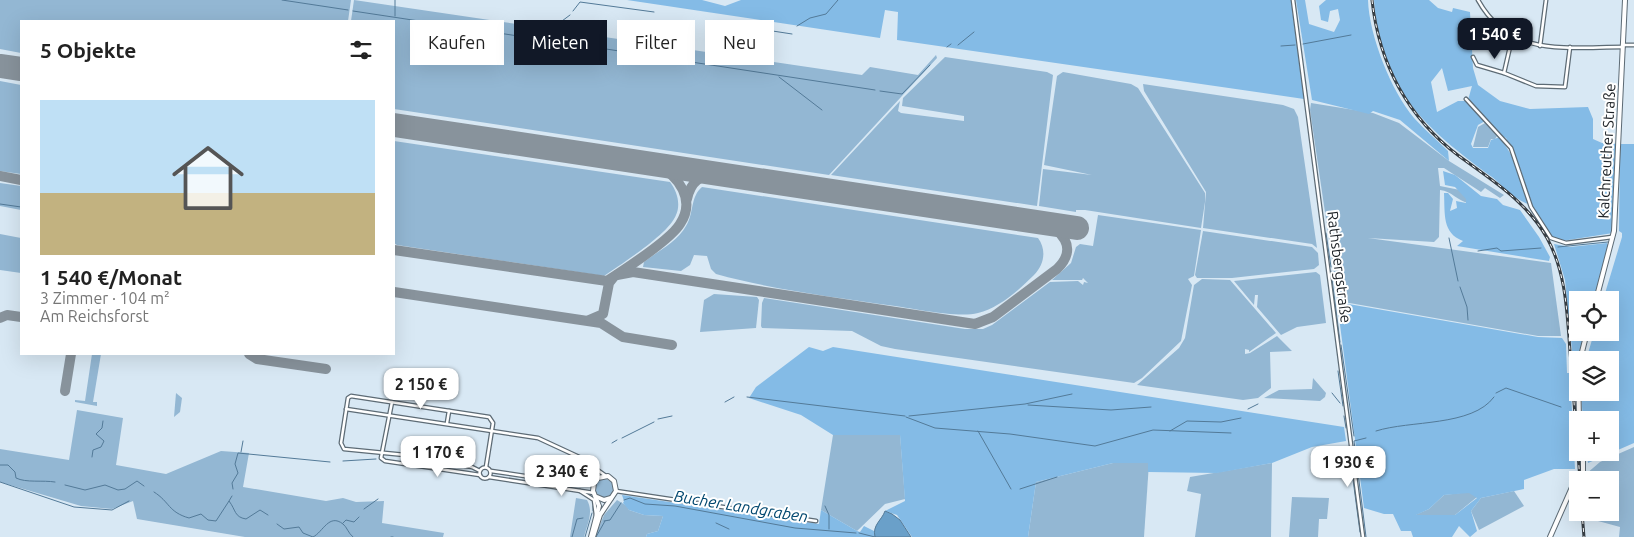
<!DOCTYPE html>
<html lang="de">
<head>
<meta charset="utf-8">
<style>
  body { margin:0; font-family:Ubuntu,sans-serif; background:#f6f6f6; color:#222; height:100vh; display:flex; flex-direction:column; font-size:19px; white-space:nowrap }
  * { box-sizing:border-box; margin:0 }
  p { font-size:16px; color:#767676 }
  .icon { flex:none; width:28px; height:28px; fill:none; stroke:currentColor; stroke-width:2; stroke-linecap:round; stroke-linejoin:round }
  .map { position:relative; flex:1; overflow:hidden }
  .details { position:absolute; left:20px; top:20px; width:375px; height:335px; display:flex; flex-direction:column; background:#fff; border-radius:0px; box-shadow:0 5px 20px #0002 }
  .details>* { flex:none }
  .banner { position:absolute; left:410px; top:20px; width:475px; height:45px; display:flex; gap:10px }
  .fabs { position:absolute; left:1569px; top:291px; display:grid; gap:10px }
  .fabs a { display:grid; place-items:center; width:50px; height:50px; border-radius:0px; background:#fff; box-shadow:0 5px 20px #0002; font-size:25px }
  .price { position:absolute; translate:-50% -42px; padding:0 11px; border-radius:10px; background:#fff; color:#222; font-size:16px; line-height:32px; filter:drop-shadow(0 1px 2px #0008) }
  .price::after { content:''; position:absolute; left:50%; top:30px; width:15px; height:11px; margin-left:-8px; background:inherit; clip-path:polygon(0 0,100% 0,50% 100%) }
  .price.active { background:#111827; color:#fff }
  ul { padding:0; list-style:none }
  li { display:grid; align-content:center; gap:10px; height:265px; padding:0 20px }
  li span { display:grid; place-items:center; height:155px; border-radius:0px; color:#555 }
  li>.icon { margin-inline-start:auto }
  span .icon { width:90px; height:90px; fill:#fffc; stroke-width:1 }
  li b { font-size:21px }
  h2 { display:flex; justify-content:space-between; align-items:center; height:60px; padding:0 20px; font-size:21px }
  .pill { padding:0 18px; border-radius:0px; background:#fff; box-shadow:0 5px 20px #0002; font-size:18px; line-height:45px }
  .pill.active { background:#111827; color:#fff }
  .map>svg:first-child { display:block }
</style>
</head>
<body>
<div class="map">
<svg width="1634" height="537" viewBox="0 0 1634 537">
  <rect width="100%" height="100%" fill="#d8e8f4"/>
  <g fill="#93b7d3">
    <polygon points="0,0 351,0 348,21 21,21 21,53 0,49"/>
    <polygon points="354,0 862,75 870,67 918,75 936,55 937,58 829,175 394,109 394,21 351,21"/>
    <polygon points="945,57 1047,72 1053,75 1037,206 831,175 900,101 898,111 901,113 964,121 964,116 902,106 903,98"/>
    <polygon points="1063,72 1131,84 1138,88 1205,193 1205,202 1201,228 1085,210 1076,210 1076,212 1039,206 1043,169 1092,175 1044,165 1057,76"/>
    <polygon points="0,81 21,85 21,174 0,171"/>
    <polygon points="1143,84 1283,105 1294,109 1298,117 1317,248 1312,244 1203,228 1206,192 1144,91"/>
    <path d="M 1311,103 L 1373,113 L 1399,123 L 1449,161 L 1504,195 L 1500,198 L 1485,188 L 1481,192 L 1444,168 L 1438,168 L 1440,186 L 1460,190 L 1468,197 L 1469,203 C 1457,201 1452,191 1440,190 L 1439,237 L 1434,242 L 1368,238 L 1551,263 L 1561,336 L 1538,336 L 1338,301 L 1310,110 Z"/>
    <polygon points="1485,123 1497,136 1495,139 1491,139 1488,147 1473,147 1478,127"/>
    <path d="M 394,141 L 670,182 C 677,191 681,204 676,215 C 669,234 621,264 604,276 L 397,245 L 394,243 Z"/>
    <polygon points="0,183 21,186 21,210 0,206"/>
    <path d="M 702,187 L 1038,238 C 1047,250 1044,265 1034,275 C 1019,290 999,308 978,313 C 958,318 916,309 895,306 C 834,297 774,290 716,274 L 711,269 L 707,256 L 694,255 L 690,265 L 681,271 L 643,267 L 644,262 C 658,251 677,242 686,226 C 694,214 690,197 702,187 Z"/>
    <polygon points="1098,215 1201,230 1194,276 1188,279 1192,285 1181,341 1142,378 1134,383 895,349 881,346 852,331 762,328 761,326 762,303 764,298 965,329 983,329 992,325 1050,282 1078,281 1083,285 1084,282 1088,283 1083,278 1082,280 1052,280 1071,263 1076,247 1080,244 1093,246"/>
    <polygon points="1203,231 1312,247 1318,253 1319,265 1314,269 1232,278 1197,278 1195,275"/>
    <polygon points="0,234 21,238 21,273 0,270"/>
    <polygon points="1316,272 1320,275 1326,323 1297,327 1281,335 1257,307 1258,295 1255,295 1254,305 1234,281"/>
    <polygon points="1202,279 1230,280 1276,333 1249,352 1249,350 1245,349 1245,354 1250,353 1277,336 1292,351 1270,352 1271,388 1258,398 1243,400 1137,385 1179,348 1185,338 1194,285"/>
    <polygon points="714,294 757,297 759,300 756,328 700,332 704,300"/>
    <polygon points="92,354 101,354 93,402 97,402 97,406 75,402 75,400 85,401"/>
    <polygon points="1313,378 1326,393 1325,397 1320,401 1264,398 1279,390 1312,389"/>
    <polygon points="176,393 182,398 180,412 174,417"/>
    <polygon points="77,410 123,418 116,465 166,474 221,451 249,453 243,487 326,501 343,498 356,502 384,501 382,523 444,533 443,537 245,537 137,519 133,501 112,509 81,506 0,482 0,449 69,460"/>
    <polygon points="900,434 905,499 885,504 857,531 821,510 833,435"/>
    <polygon points="1634,447 1634,537 1619,537 1620,527 1587,518 1587,513 1610,512 1610,480 1587,480 1586,474 1600,462"/>
    <polygon points="1113,463 1149,463 1144,537 1028,537 1036,482"/>
    <polygon points="1272,463 1271,537 1195,537 1201,494 1187,491 1190,477"/>
    <circle cx="604" cy="489" r="10"/>
    <polygon points="1514,491 1524,506 1479,530 1471,511 1481,498"/>
    <polygon points="1469,492 1477,497 1455,515 1415,515 1429,509 1444,495"/>
    <polygon points="1292,497 1329,498 1327,519 1319,519 1318,537 1289,537"/>
    <path d="M 576,498 L 587,500 C 594,512 587,525 584,537 L 570,537 Z"/>
    <polygon points="617,500 627,506 629,510 644,515 663,516 658,531 647,534 646,537 595,537 604,515"/>
  </g>
  <g fill="#84bbe6" fill-rule="evenodd">
    <polygon points="627,0 702,0 725,6 741,0 1291,0 1304,99 897,40 898,12 885,10 880,38"/>
    <path d="M 1296,0 L 1305,0 L 1309,24 L 1334,32 L 1340,20 L 1338,9 L 1330,11 L 1328,22 L 1321,20 L 1319,6 L 1326,0 L 1368,0 C 1369,35 1391,91 1414,118 C 1425,130 1437,140 1448,151 L 1449,161 L 1400,120 L 1373,111 L 1369,114 L 1312,100 Z"/>
    <path d="M 1374,0 L 1429,0 L 1438,8 L 1452,12 L 1453,8 L 1470,12 L 1473,68 L 1478,85 L 1500,101 L 1530,109 L 1588,107 L 1593,119 L 1593,139 L 1602,143 L 1617,144 L 1613,233 L 1562,241 L 1552,238 L 1532,205 L 1521,171 L 1506,138 L 1498,134 L 1468,100 L 1472,86 L 1448,91 L 1442,68 L 1431,82 L 1437,112 L 1458,101 L 1466,101 L 1485,121 L 1478,125 L 1471,144 L 1473,148 L 1488,148 L 1491,140 L 1500,137 L 1512,156 L 1528,204 C 1515,200 1502,185 1492,177 C 1425,128 1380,89 1374,0 Z"/>
    <polygon points="1620,144 1634,144 1634,443 1588,463 1587,453 1610,452 1610,420 1583,420 1581,393 1610,392 1610,360 1586,360 1594,333 1610,332 1610,300 1603,300 1622,237 1622,233 1619,231"/>
    <path d="M 1443,171 L 1455,175 L 1481,196 L 1497,199 L 1503,205 L 1520,210 L 1539,237 L 1550,257 L 1549,261 L 1457,246 L 1463,241 C 1442,233 1445,214 1444,193 L 1448,193 L 1453,199 L 1450,211 L 1457,208 L 1456,201 L 1466,203 L 1466,199 L 1455,187 L 1445,185 Z"/>
    <polygon points="1607,243 1609,246 1594,300 1578,300 1578,332 1585,333 1574,370 1565,280 1554,244 1570,247"/>
    <path d="M 1337,302 L 1538,337 L 1562,338 L 1566,344 L 1567,373 L 1570,373 L 1575,469 L 1554,469 L 1524,480 L 1524,489 L 1481,498 L 1471,511 L 1477,531 L 1470,537 L 1459,526 L 1452,537 L 1413,537 L 1411,531 L 1401,531 L 1393,514 L 1384,514 L 1364,508 ZM 1469,493 L 1477,498 L 1455,515 L 1416,515 L 1429,509 L 1444,495 Z"/>
    <polygon points="809,347 823,351 833,347 1344,427 1346,441 1312,447 1272,463 1217,473 1148,472 1148,463 1113,463 1036,482 1028,537 912,537 897,515 885,511 905,501 900,435 833,435 801,415 749,398 756,387"/>
    <polygon points="622,495 819,524 821,510 857,531 860,532 864,526 874,531 875,537 646,537 647,534 658,531 663,516 644,515 629,510 623,503 624,501"/>
  </g>
  <path fill="#6aa0c9" stroke="#537a98" d="M 885,511 L 892,514 L 900,520 L 911,537 L 875,537 C 872,525 882,520 885,511 Z"/>
  <g fill="none" stroke-linecap="round" stroke-linejoin="round">
    <g stroke="#537a98" stroke-width="1">
      <polyline points="282,0 348,10"/>
      <polyline points="353,11 538,39 570,15"/>
      <polyline points="573,11 580,2 654,12"/>
      <polyline points="395,16 395,0"/>
      <polyline points="797,26 810,18 826,14 838,0"/>
      <polyline points="731,34 740,26 792,34"/>
      <polyline points="547,40 875,90"/>
      <polyline points="1303,44 1351,35"/>
      <polyline points="958,45 974,32"/>
      <polyline points="1281,46 1295,45"/>
      <polyline points="947,47 951,44"/>
      <polyline points="706,59 725,40"/>
      <polyline points="779,77 822,110"/>
      <polyline points="880,91 902,94 930,65"/>
      <polyline points="0,204 21,207"/>
      <polyline points="1326,233 1331,267"/>
      <polyline points="1449,238 1458,281"/>
      <polyline points="1558,247 1608,242"/>
      <polyline points="1478,251 1497,248 1501,251 1541,248"/>
      <polyline points="1331,271 1340,342"/>
      <polyline points="1460,287 1467,307 1468,320"/>
      <polyline points="1341,345 1354,436"/>
      <polyline points="1338,371 1343,406"/>
      <polyline points="1332,393 1340,403"/>
      <polyline points="1496,393 1506,388 1561,407"/>
      <polyline points="747,397 905,416"/>
      <polyline points="725,402 734,397"/>
      <polyline points="1028,405 1111,410 1151,407"/>
      <polyline points="1248,409 1258,404"/>
      <polyline points="909,416 1025,404 1072,394"/>
      <polyline points="1344,416 1346,428"/>
      <polyline points="906,417 935,428 1010,434 1095,446 1153,430 1231,433"/>
      <polyline points="658,419 672,416"/>
      <polyline points="978,431 1011,489"/>
      <polyline points="1170,431 1187,421 1221,422 1241,418"/>
      <path d="M 1376,431 C 1410,420 1472,427 1494,397"/>
      <polyline points="622,438 654,422"/>
      <polyline points="1366,438 1354,441 1366,537"/>
      <polyline points="612,443 617,440"/>
      <polyline points="241,452 243,441"/>
      <polyline points="92,457 93,450 101,447 104,441 96,434 102,428 103,421"/>
      <polyline points="343,461 376,459"/>
      <path d="M 0,465 L 8,465 L 15,472 L 16,478 C 26,483 43,480 55,482"/>
      <polyline points="1352,472 1360,532"/>
      <polyline points="0,482 74,507 112,510 129,501"/>
      <polyline points="65,485 85,490 105,485 118,490 125,489 137,481 144,486"/>
      <polyline points="233,489 232,483 238,473 235,464 238,453 330,462"/>
      <polyline points="1020,489 1057,477"/>
      <path d="M 154,492 C 170,502 168,512 189,518 L 201,514 L 208,520 L 216,521 L 229,501 C 236,510 234,517 246,519 L 260,510 L 268,515"/>
      <polyline points="624,500 630,498 645,504 675,506 795,528 856,533"/>
      <polyline points="229,501 232,496"/>
      <polyline points="825,506 829,515 829,529"/>
      <polyline points="364,509 378,499"/>
      <polyline points="593,511 593,506"/>
      <polyline points="604,521 610,520 621,503"/>
      <polyline points="343,523 346,520 354,522 359,517"/>
      <polyline points="716,523 729,529"/>
      <path d="M 277,524 L 284,529 L 299,527 L 303,533 L 313,537 C 323,532 329,513 343,524 C 347,527 348,533 353,537"/>
      <polyline points="859,533 875,537"/>
      <polyline points="391,537 393,537"/>
      <polyline points="572,537 577,519 583,518"/>
      <polyline points="585,537 592,513"/>
      <polyline points="596,537 605,521"/>
    </g>
    <g stroke="#88939c" stroke-width="10">
      <polyline points="0,176 21,180"/>
      <path d="M 687,199 C 691,181 700,175 718,174"/>
      <path d="M 394,250 L 607,281 C 624,270 671,239 680,224 C 696,200 679,176 657,165"/>
      <path d="M 617,275 L 633,272 L 975,324 L 993,317 L 1057,269 C 1079,248 1062,228 1038,222"/>
      <polyline points="394,292 601,323 623,337 672,345"/>
      <polyline points="0,318 7,315 21,317"/>
      <polyline points="589,320 603,314 609,283 613,278"/>
      <polyline points="249,354 257,359 326,369"/>
      <polyline points="65,391 71,354"/>
    </g>
    <g stroke="#88939c" stroke-width="24">
      <polyline points="0,66 21,69"/>
      <polyline points="394,125 1077,228"/>
    </g>
    <defs>
      <g id="street">
        <polyline points="1293,0 1363,537"/>
        <path d="M 1478,0 C 1510,58 1566,47 1623,47"/>
        <polyline points="1512,38 1504,73 1536,86 1565,87 1570,47"/>
        <polyline points="1623,45 1634,45"/>
        <polyline points="1540,46 1546,0"/>
        <polyline points="1473,57 1477,65 1504,73"/>
        <polyline points="1466,99 1511,148 1531,207 1551,238 1566,243 1612,237"/>
        <polyline points="392,402 381,458 385,461 480,475"/>
        <polyline points="346,409 538,438 579,457 606,476"/>
        <polyline points="447,423 449,411"/>
        <circle cx="485" cy="473" r="5.5"/>
        <polyline points="480,471 472,467 405,455 344,449 341,443 348,398 351,396 489,417 493,423 486,467"/>
        <polyline points="491,471 578,484 594,483"/>
        <polyline points="489,477 594,493"/>
        <polyline points="580,491 594,500 596,515"/>
        <polyline points="616,491 816,521"/>
      </g>
      <g id="secondary">
        <polyline points="1596,300 1614,231 1625,0"/>
        <polyline points="1580,360 1587,332"/>
        <polyline points="1578,367 1579,420"/>
        <polyline points="597,497 604,500 611,498"/>
        <polyline points="591,537 599,506 593,491 594,483 598,478 608,476 614,481 616,491 600,515 593,537"/>
        <polyline points="1550,537 1573,485 1583,471 1583,452"/>
      </g>
    </defs>
    <use href="#street" stroke="#5d6b75" stroke-width="5"/>
    <use href="#secondary" stroke="#5d6b75" stroke-width="6"/>
    <use href="#street" stroke="#fff" stroke-width="2.5"/>
    <use href="#secondary" stroke="#fff" stroke-width="4"/>
    <defs>
      <g id="rail">
        <path d="M 1372,0 C 1379,64 1408,118 1459,156 C 1493,181 1526,201 1547,238 C 1568,276 1567,321 1571,363 C 1574,402 1577,441 1580,480"/>
        <polyline points="1582,512 1584,537"/>
      </g>
    </defs>
    <use href="#rail" stroke="#373e44" stroke-width="3"/>
    <use href="#rail" stroke="#fff" stroke-width="1" stroke-dasharray="4" stroke-linecap="butt"/>
  </g>
  <g text-anchor="middle" stroke-width="4" stroke-linejoin="round" paint-order="stroke">
    <g font-size="15" fill="#1c2126" stroke="#fff">
      <text transform="translate(1607 151) rotate(-87)" y="5">Kalchreuther Straße</text>
      <text transform="translate(1339 267) rotate(83)" y="5">Rathsbergstraße</text>
    </g>
    <g font-size="16" font-style="italic" fill="#01476f" stroke="#fff">
      <text transform="translate(741 506) rotate(9)" y="6">Bucher Landgraben</text>
    </g>
  </g>
</svg>
<div class="fabs">
<a><svg class="icon" aria-label="locate" viewBox="0 0 24 24"><circle cx="12" cy="12" r="6"/><path d="M12 2v4M12 18v4M2 12h4M18 12h4"/></svg></a>
<a><svg class="icon" aria-label="layers" viewBox="0 0 24 24"><path d="M12 4l9 5-9 5-9-5zM3 14l9 5 9-5"/></svg></a>
<a>+</a>
<a>−</a>
</div>
<b class="price active" style="left:1495px;top:60px">1 540 €</b>
<b class="price" style="left:421px;top:410px">2 150 €</b>
<b class="price" style="left:438px;top:478px">1 170 €</b>
<b class="price" style="left:1348px;top:488px">1 930 €</b>
<b class="price" style="left:562px;top:497px">2 340 €</b>
<div class="banner">
<a class="pill">Kaufen</a>
<a class="pill active">Mieten</a>
<a class="pill">Filter</a>
<a class="pill">Neu</a>
</div>
<section class="details">
<h2>5 Objekte<svg class="icon" aria-label="filters" viewBox="0 0 24 24"><path d="M4 7h16M4 17h16"/><circle cx="9" cy="7" r="2"/><circle cx="15" cy="17" r="2"/></svg></h2>
<ul>
<li><span style="background:linear-gradient(#bfe0f5 60%,#c2b280 0)"><svg class="icon" aria-label="home" viewBox="0 0 24 24"><path d="M3 11l9-7 9 7M6 9v11h12V9"/></svg></span><div><b>1 540 €/Monat</b><p>3 Zimmer · 104 m²</p><p>Am Reichsforst</p></div></li>
</ul>
</section>
</div>
</body>
</html>
